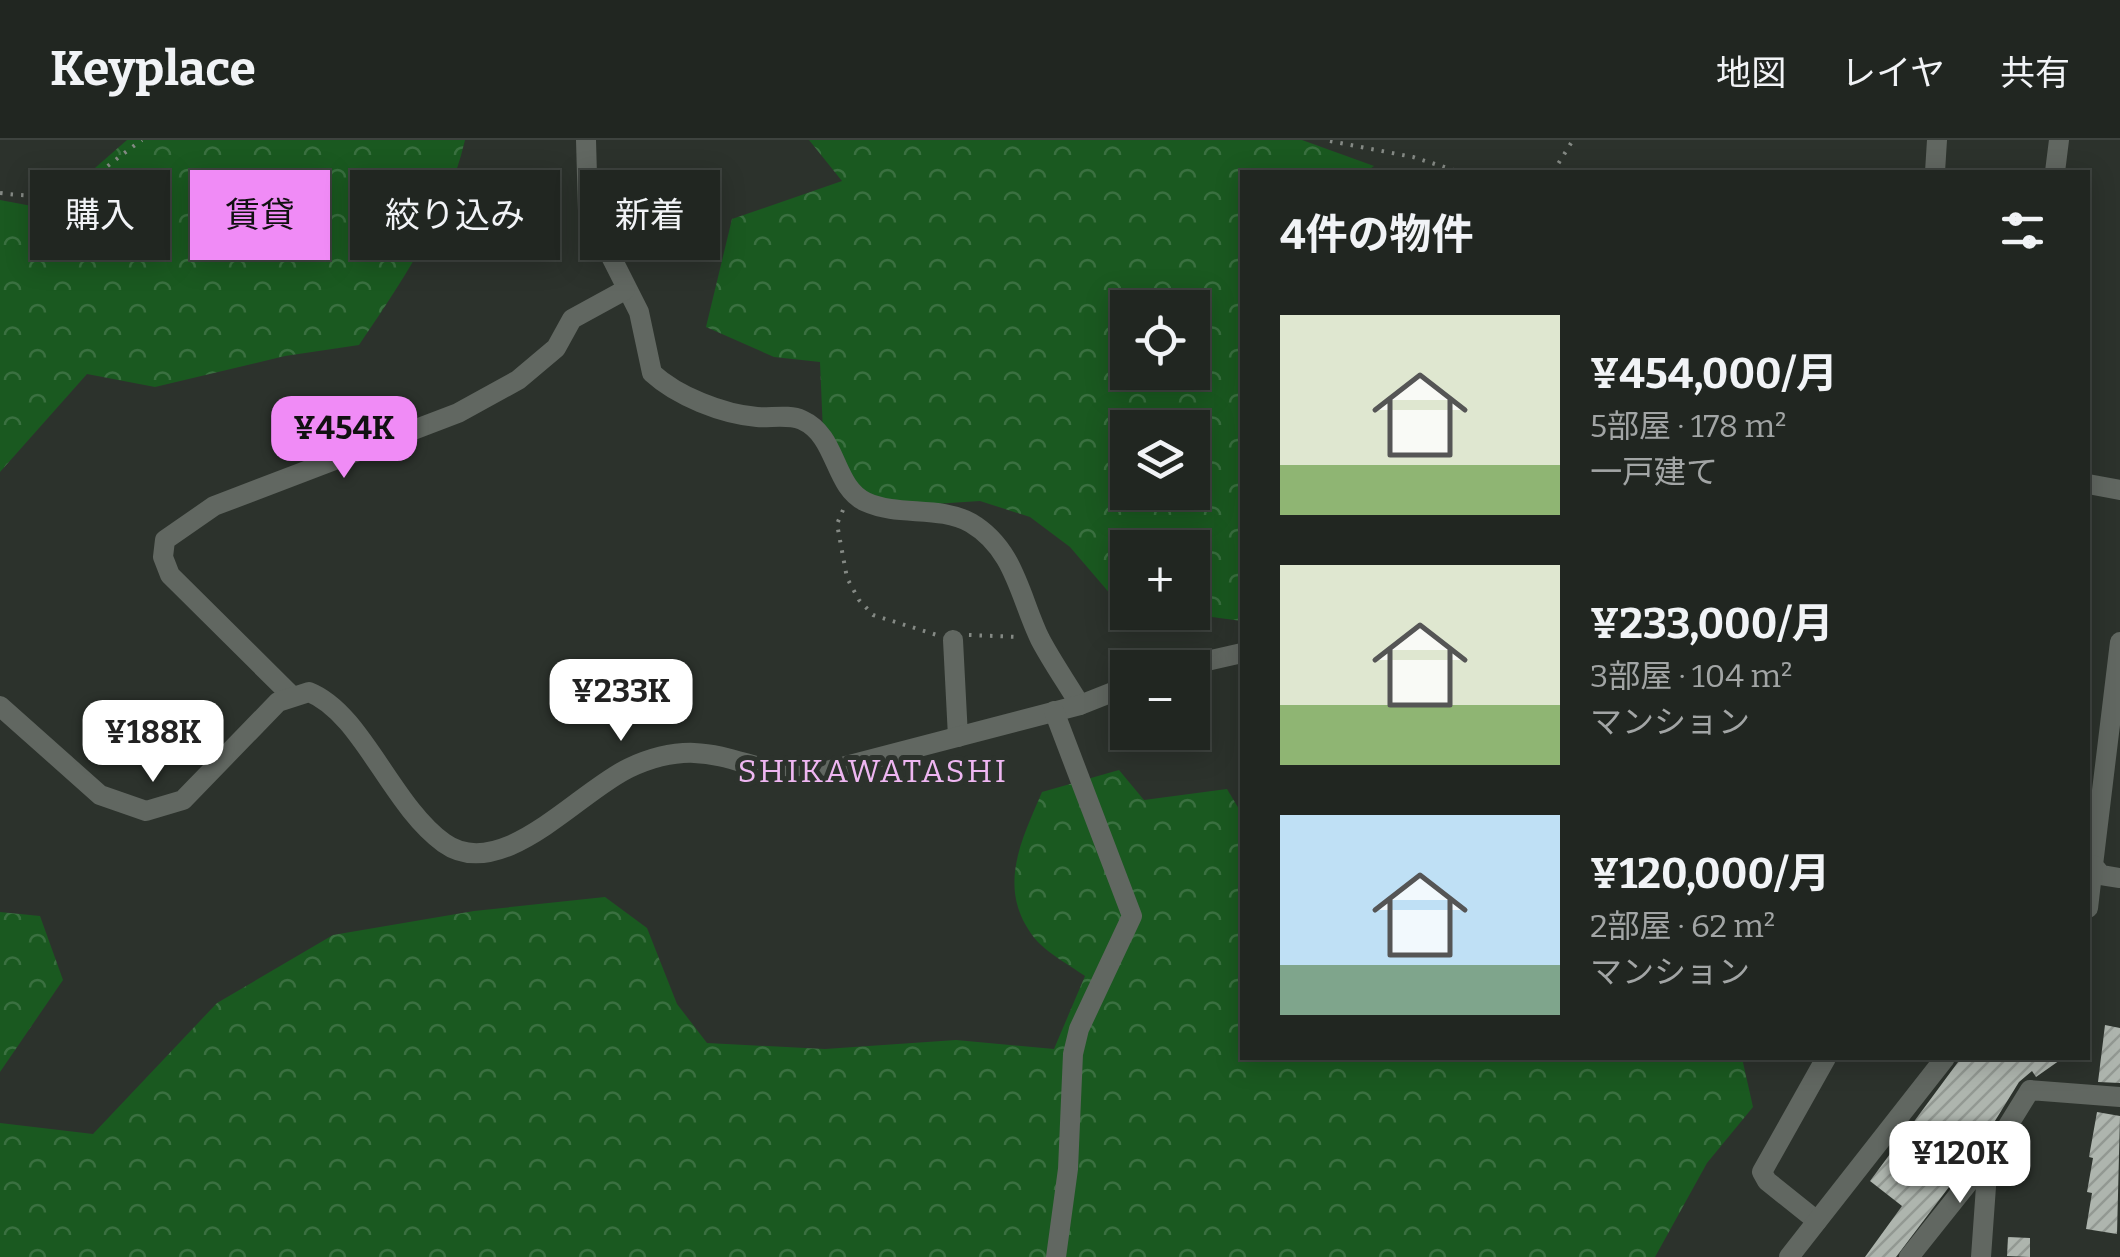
<!DOCTYPE html>
<html lang="ja">
<head>
<meta charset="utf-8">
<style>
  body { margin:0; font-family:Bitter,"Noto Sans JP",serif; background:#292e2a; color:#f1f3f6; height:100vh; display:flex; flex-direction:column; font-size:38px; white-space:nowrap }
  * { box-sizing:border-box; margin:0 }
  p { font-size:32px; color:#a2a5a5 }
  .icon { flex:none; width:55px; height:55px; fill:none; stroke:currentColor; stroke-width:2; stroke-linecap:round; stroke-linejoin:round }
  .map { position:relative; flex:1; overflow:hidden }
  .side { position:absolute; left:1240px; top:30px; width:850px; height:890px; display:flex; flex-direction:column; background:#212621; border-radius:0px; box-shadow:0 5px 25px #0003,0 0 0 2px #3e433f }
  .side>* { flex:none }
  .top-card { position:absolute; left:30px; top:30px; width:950px; height:90px; display:flex; gap:20px }
  .buttons { position:absolute; left:1110px; top:150px; display:grid; gap:20px }
  .buttons a { display:grid; place-items:center; width:100px; height:100px; border-radius:0px; background:#212621; box-shadow:0 5px 25px #0003,0 0 0 2px #3e433f; font-size:50px }
  .price { position:absolute; translate:-50% -85px; padding:0 22px; border-radius:20px; background:#fff; color:#222; font-size:32px; line-height:65px; filter:drop-shadow(0 2px 5px #0008) }
  .price::after { content:''; position:absolute; left:50%; top:60px; width:30px; height:22px; margin-left:-15px; background:inherit; clip-path:polygon(0 0,100% 0,50% 100%) }
  .price.selected { background:#f08bf6; color:#111 }
  ul { padding:0; list-style:none }
  li { display:flex; align-items:center; gap:30px; height:250px; padding:0 40px }
  li span { display:grid; place-items:center; flex:none; width:280px; height:200px; border-radius:0px; color:#555 }
  li>.icon { margin-inline-start:auto }
  span .icon { width:120px; height:120px; fill:#fffc; stroke-width:1 }
  li b { font-size:42px }
  h2 { display:flex; justify-content:space-between; align-items:center; height:120px; padding:0 40px; font-size:42px }
  .tag { padding:0 35px; border-radius:0px; background:#212621; box-shadow:0 5px 25px #0003,0 0 0 2px #3e433f; font-size:35px; line-height:90px }
  .tag.selected { background:#f08bf6; color:#111 }
  header { display:flex; align-items:center; gap:60px; box-sizing:border-box; height:140px; padding:0 50px; background:#212621; border-bottom:2px solid #3e433f }
  header strong { font-size:48px }
  nav { display:flex; gap:55px; margin-inline-start:auto; font-size:35px }
  .map>svg:first-child { display:block }
</style>
</head>
<body>
<header>
<strong>Keyplace</strong>
<nav><a>地図</a><a>レイヤ</a><a>共有</a></nav>
</header>
<div class="map">
<svg width="2120" height="1117" viewBox="0 0 2120 1117">
  <defs>
    <pattern id="forest-crowns" width="20" height="18" patternUnits="userSpaceOnUse" patternTransform="scale(2.5)"><rect width="20" height="18" fill="#1a5920"/><path d="M2 6a3 3 0 1 1 6 0M12 15a3 3 0 1 1 6 0" fill="none" stroke="#3a7040"/></pattern>
    <pattern id="building-hatch" width="6" height="6" patternUnits="userSpaceOnUse" patternTransform="scale(2.5)"><rect width="6" height="6" fill="#aeb5ae"/><path d="M-1 1l2-2M0 6l6-6M5 7l2-2" fill="none" stroke="#929892"/></pattern>
  </defs>
  <rect width="100%" height="100%" fill="#2c322c"/>
  <g fill="url(#forest-crowns)" fill-rule="evenodd">
    <path d="M 127,0 L 465,0 C 448,74 401,143 359,205 L 285,216 L 155,247 L 87,234 L 0,332 L 0,60 L 48,69 Z"/>
    <path d="M 809,0 L 1302,0 L 1374,26 L 1366,32 L 1242,32 L 1242,481 L 1182,473 L 1192,472 L 1192,408 L 1128,408 L 1127,465 L 1118,463 L 1070,407 L 1030,377 L 980,361 L 903,366 L 842,353 L 824,316 L 820,222 L 774,217 L 706,187 L 732,79 L 842,41 ZM 1128,168 L 1192,168 L 1192,232 L 1128,232 ZM 1128,288 L 1192,288 L 1192,352 L 1128,352 Z"/>
    <path d="M 1119,630 L 1144,660 L 1227,649 L 1242,674 L 1242,918 L 1742,918 L 1753,967 L 1707,1023 L 1655,1117 L 0,1117 L 0,983 L 93,994 L 217,863 L 333,795 L 474,771 L 605,757 L 647,788 L 677,864 L 707,903 L 825,909 L 956,900 L 1054,909 L 1085,836 C 1068,824 1041,810 1030,792 C 998,745 1022,699 1042,652 Z"/>
    <polygon points="0,772 40,776 63,840 0,932"/>
  </g>
  <g fill="url(#building-hatch)">
    <polygon points="2105,885 2120,888 2120,943 2098,942"/>
    <polygon points="1961,918 2063,918 2036,937 2032,931 2019,942 1977,1010 1896,1117 1865,1117 1902,1066 1870,1041"/>
    <polygon points="2097,972 2120,976 2117,1094 2086,1089 2092,1053 2087,1052 2093,1018 2089,1017"/>
    <polygon points="2008,1097 2030,1098 2030,1117 2007,1116"/>
  </g>
  <g fill="none" stroke-linecap="round" stroke-linejoin="round">
    <g stroke="#858a85" stroke-width="4" stroke-dasharray="2.5 8" stroke-linecap="butt">
      <polyline points="1330,1 1413,17 1460,32"/>
      <polyline points="1553,32 1573,0"/>
      <path d="M 0,53 C 78,63 83,42 142,0"/>
      <polyline points="843,370 837,384 847,438 859,460 873,475 937,495"/>
      <polyline points="969,495 1020,497"/>
    </g>
    <g stroke="#616761" stroke-width="20">
      <path d="M 586,0 L 588,71 L 639,172 L 652,233 C 677,256 722,274 757,277 C 771,278 789,274 802,280 C 838,296 833,347 866,362 C 899,377 939,365 971,383 C 1015,409 1020,458 1040,499 C 1052,522 1067,543 1080,565"/>
      <polyline points="1935,32 1937,0"/>
      <polyline points="2055,32 2059,0"/>
      <polyline points="2088,344 2120,350"/>
      <polyline points="953,500 958,597"/>
      <polyline points="2120,502 2093,725 2101,735 2120,738"/>
      <polyline points="1176,528 1242,513"/>
      <polyline points="291,555 170,435 163,417 165,400 214,366 458,273 518,240 556,208 572,179 625,150"/>
      <path d="M 0,566 L 100,655 L 146,671 L 183,660 L 278,562 L 309,552 C 362,573 391,665 444,703 C 501,744 578,652 629,628 C 712,589 745,638 815,634 L 1080,565 L 1128,546"/>
      <polyline points="1054,571 1132,776 1079,889 1073,914 1068,1029 1056,1117"/>
      <polyline points="2088,768 2093,725"/>
      <polyline points="1817,1081 1767,1041 1762,1032 1826,918"/>
      <polyline points="1789,1117 1945,918"/>
      <polyline points="1909,1117 1988,1018 2030,950 2120,957"/>
      <polyline points="1981,1117 1988,1018"/>
    </g>
  </g>
  <g text-anchor="middle" stroke-width="10" stroke-linejoin="round" paint-order="stroke">
    <g font-size="32" letter-spacing="2.5" fill="#eeb6f1" stroke="#2c322c">
      <text x="873" y="642">SHIKAWATASHI</text>
    </g>
  </g>
</svg>
<div class="buttons">
<a><svg class="icon" aria-label="locate" viewBox="0 0 24 24"><circle cx="12" cy="12" r="6"/><path d="M12 2v4M12 18v4M2 12h4M18 12h4"/></svg></a>
<a><svg class="icon" aria-label="layers" viewBox="0 0 24 24"><path d="M12 4l9 5-9 5-9-5zM3 14l9 5 9-5"/></svg></a>
<a>+</a>
<a>−</a>
</div>
<b class="price selected" style="left:344px;top:341px">¥454K</b>
<b class="price" style="left:621px;top:604px">¥233K</b>
<b class="price" style="left:153px;top:645px">¥188K</b>
<b class="price" style="left:1960px;top:1066px">¥120K</b>
<div class="top-card">
<a class="tag">購入</a>
<a class="tag selected">賃貸</a>
<a class="tag">絞り込み</a>
<a class="tag">新着</a>
</div>
<section class="side">
<h2>4件の物件<svg class="icon" aria-label="filters" viewBox="0 0 24 24"><path d="M4 7h16M4 17h16"/><circle cx="9" cy="7" r="2"/><circle cx="15" cy="17" r="2"/></svg></h2>
<ul>
<li><span style="background:linear-gradient(#dfe7d0 75%,#8fb573 0)"><svg class="icon" aria-label="home" viewBox="0 0 24 24"><path d="M3 11l9-7 9 7M6 9v11h12V9"/></svg></span><div><b>¥454,000/月</b><p>5部屋 · 178 m²</p><p>一戸建て</p></div></li>
<li><span style="background:linear-gradient(#dfe7d0 70%,#8fb573 0)"><svg class="icon" aria-label="home" viewBox="0 0 24 24"><path d="M3 11l9-7 9 7M6 9v11h12V9"/></svg></span><div><b>¥233,000/月</b><p>3部屋 · 104 m²</p><p>マンション</p></div></li>
<li><span style="background:linear-gradient(#bfe0f5 75%,#7fa58c 0)"><svg class="icon" aria-label="home" viewBox="0 0 24 24"><path d="M3 11l9-7 9 7M6 9v11h12V9"/></svg></span><div><b>¥120,000/月</b><p>2部屋 · 62 m²</p><p>マンション</p></div></li>
</ul>
</section>
</div>
</body>
</html>
